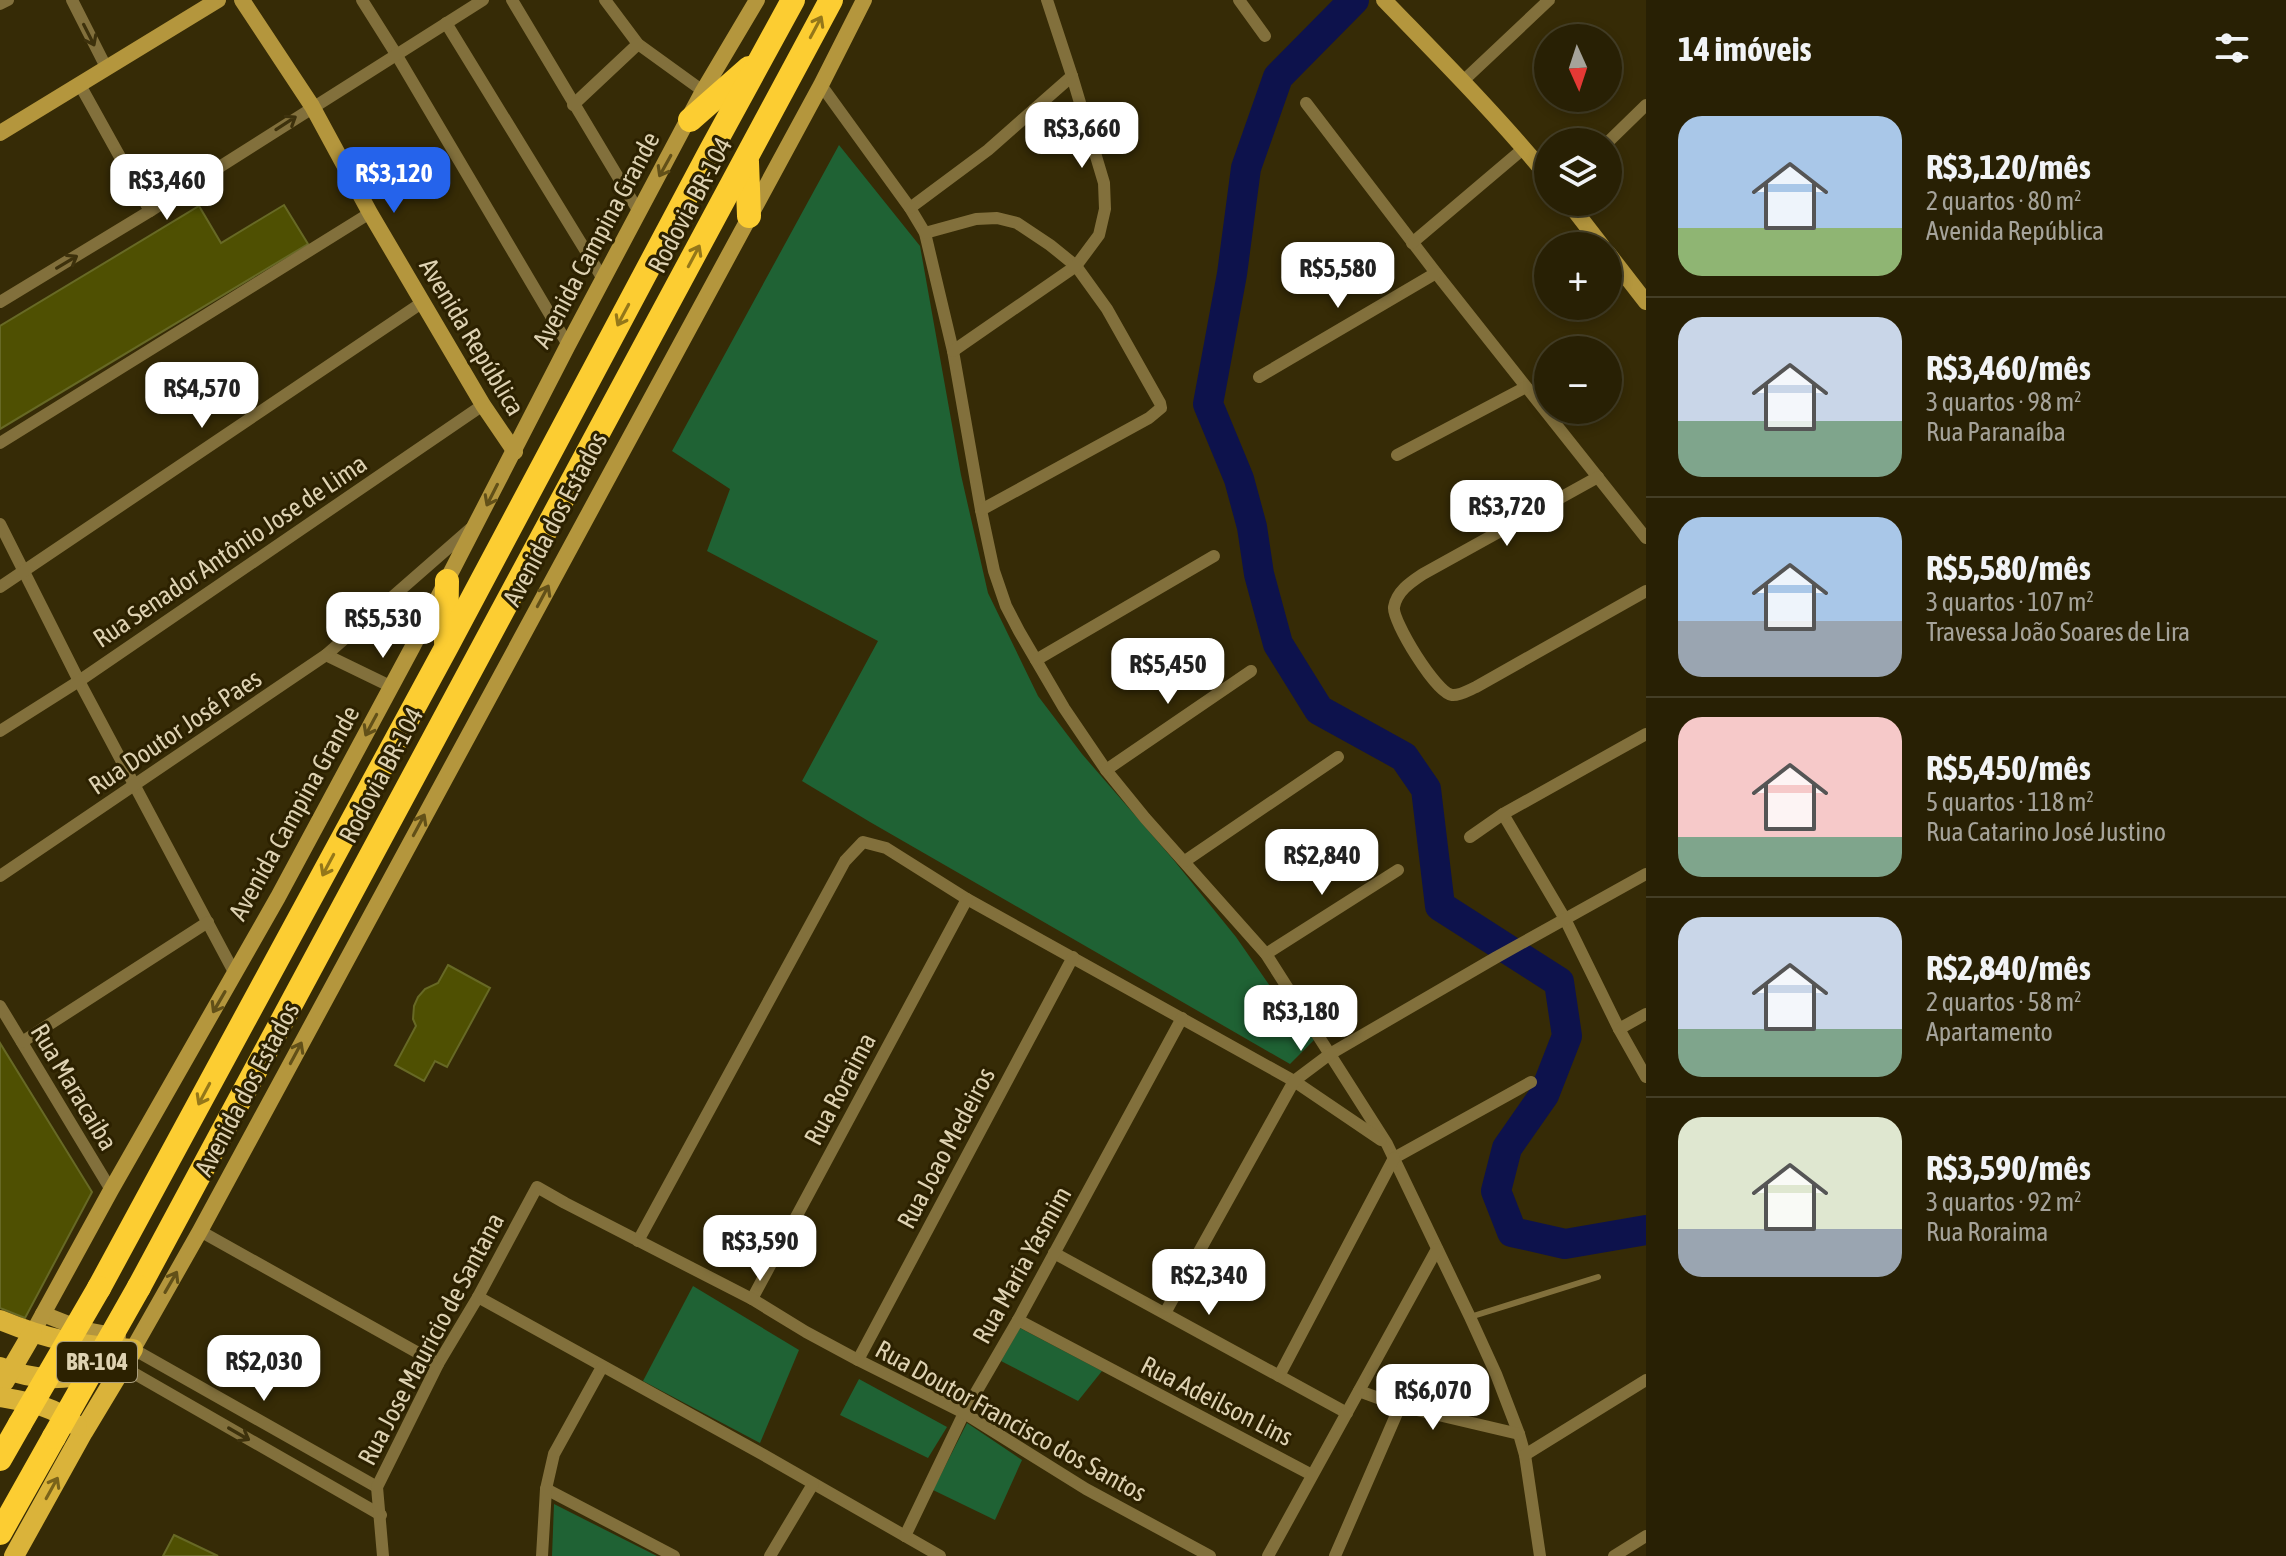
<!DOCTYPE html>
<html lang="pt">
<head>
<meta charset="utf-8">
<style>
  body { margin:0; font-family:"Asap Condensed",sans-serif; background:#342d13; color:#f1f3f6; height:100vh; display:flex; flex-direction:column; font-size:30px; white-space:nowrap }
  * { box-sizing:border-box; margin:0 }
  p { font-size:26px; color:#a5a39a }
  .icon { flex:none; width:44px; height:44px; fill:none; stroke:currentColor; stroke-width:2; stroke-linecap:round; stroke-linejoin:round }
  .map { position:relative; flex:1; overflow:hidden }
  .side { display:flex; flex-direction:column; background:#282004; width:640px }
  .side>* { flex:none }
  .needle { width:52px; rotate:177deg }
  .buttons { position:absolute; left:1534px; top:24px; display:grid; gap:16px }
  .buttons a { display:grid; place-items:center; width:88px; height:88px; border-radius:50%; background:#282004; box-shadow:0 4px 12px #0003,0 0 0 2px #443e26; font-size:40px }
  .price { position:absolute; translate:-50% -68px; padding:0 18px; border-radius:16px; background:#fff; color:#222; font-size:26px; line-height:52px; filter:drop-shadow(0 2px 4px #0008) }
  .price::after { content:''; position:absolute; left:50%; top:48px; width:24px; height:18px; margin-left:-12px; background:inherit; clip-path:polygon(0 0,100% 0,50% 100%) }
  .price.selected { background:#2563eb; color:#fff }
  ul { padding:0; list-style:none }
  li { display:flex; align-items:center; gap:24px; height:200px; padding:0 32px }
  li+li { border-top:2px solid #443e26 }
  li span { display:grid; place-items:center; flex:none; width:224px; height:160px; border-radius:24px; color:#555 }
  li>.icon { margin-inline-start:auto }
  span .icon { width:96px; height:96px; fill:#fffc; stroke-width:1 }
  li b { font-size:34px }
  h2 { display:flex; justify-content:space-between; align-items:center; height:96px; padding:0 32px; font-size:34px }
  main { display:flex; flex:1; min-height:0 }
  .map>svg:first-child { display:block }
</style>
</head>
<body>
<main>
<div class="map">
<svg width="1646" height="1556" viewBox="0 0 1646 1556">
  <rect width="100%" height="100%" fill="#362b06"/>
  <g fill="#1f6234">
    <polygon points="839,145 920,246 961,475 988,593 1038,696 1082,754 1172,858 1236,937 1292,1018 1315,1039 1290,1064 870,822 802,781 878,641 707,551 730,489 672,451"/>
    <polygon points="693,1286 799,1350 760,1443 643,1381"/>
    <polygon points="1020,1328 1102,1371 1078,1401 1001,1361"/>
    <polygon points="859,1379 947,1427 928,1458 840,1415"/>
    <polygon points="967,1423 1022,1460 995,1520 933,1490"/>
    <polygon points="554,1504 657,1556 552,1556"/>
  </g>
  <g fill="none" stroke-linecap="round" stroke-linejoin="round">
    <polyline stroke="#0d124c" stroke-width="30" points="1354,0 1278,77 1246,168 1232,274 1208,404 1239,479 1252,527 1259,574 1278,644 1319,710 1404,757 1426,789 1440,906 1559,982 1567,1036 1544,1095 1507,1148 1496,1191 1512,1232 1565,1244 1646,1230"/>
  </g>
  <g fill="#4f5002" stroke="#676925" stroke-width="2">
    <polygon points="284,205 308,244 0,429 0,326 199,206 221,243"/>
    <polygon points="448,965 490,988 447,1067 435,1061 424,1081 395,1065 416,1026 413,1019 414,1006 418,997 425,989 438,983"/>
    <polygon points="0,1043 92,1192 25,1318 0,1308"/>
    <polygon points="174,1535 218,1556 163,1556"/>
  </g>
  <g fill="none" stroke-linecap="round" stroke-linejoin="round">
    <polyline stroke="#82703c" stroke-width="6" points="1470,1317 1598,1277"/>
    <g stroke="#82703c" stroke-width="12">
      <polyline points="72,0 107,69"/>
      <polyline points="362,0 396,54 568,345"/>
      <polyline points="512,0 639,212"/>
      <polyline points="605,0 638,44 703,91"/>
      <polyline points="1239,0 1265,36"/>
      <polyline points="0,4 8,0"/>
      <polyline points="446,23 603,279"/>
      <polyline points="1463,81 1549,0"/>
      <polyline points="80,85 150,211"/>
      <polyline points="821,85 910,208 925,233 953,351 981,510 994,571 1006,606 1019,631 1064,708 1106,770 1145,818 1266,954 1387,1144 1470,1317 1496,1374 1519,1434 1525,1455 1540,1556"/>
      <polyline points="1306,103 1436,273 1646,538"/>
      <polyline points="573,105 638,44"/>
      <polyline points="1608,142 1646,105"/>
      <polyline points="910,208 988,150 1072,76"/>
      <polyline points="925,233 976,219 997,218 1017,223 1050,245 1076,266 1107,309 1160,403 1161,408 1149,418 981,510"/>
      <polyline points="1412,243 1524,148"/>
      <polyline points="0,302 150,211 483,0"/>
      <polyline points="953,351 1076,266 1099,235 1105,209 1104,183 1072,76 1047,0"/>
      <polyline points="1259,377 1436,273"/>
      <polyline points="0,443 370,213"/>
      <polyline points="1397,455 1526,387"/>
      <path d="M 1598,477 L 1423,574 C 1411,582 1397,591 1394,607 C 1392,621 1436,693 1452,695 C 1459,696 1469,690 1476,687 L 1646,591"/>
      <polyline points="0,524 79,681 235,974"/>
      <polyline points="0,587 423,302"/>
      <polyline points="326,655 392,687"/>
      <polyline points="1036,660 1214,556"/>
      <polyline points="0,731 79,681 483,405"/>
      <polyline points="1106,770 1251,671"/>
      <polyline points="1503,814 1565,919 1619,1029 1646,1077"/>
      <polyline points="1470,837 1503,814 1646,734"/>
      <polyline points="1185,861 1338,757"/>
      <polyline points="0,876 326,655 470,529"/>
      <polyline points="1266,954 1398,870"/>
      <polyline points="0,1006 111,1190"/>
      <polyline points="1619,1029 1646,1014"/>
      <polyline points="22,1042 208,922"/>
      <polyline points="1394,1158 1531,1082"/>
      <polyline points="200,1231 438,1364"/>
      <polyline points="638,1241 845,861 863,842 886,848 967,899 1294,1081 1381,1140"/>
      <polyline points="1054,1253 1347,1413"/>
      <polyline points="478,1297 762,1454 940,1556"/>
      <polyline points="752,1299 967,899"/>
      <polyline points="1165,1313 1294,1081 1330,1054 1495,958 1646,874"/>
      <polyline points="1018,1320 1312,1475"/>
      <polyline points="133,1349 377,1487"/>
      <polyline points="858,1360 1073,957"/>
      <polyline points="123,1367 381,1515"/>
      <polyline points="1279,1376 1394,1158"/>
      <polyline points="1359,1391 1400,1406 1519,1434"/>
      <polyline points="1525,1455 1646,1380"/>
      <polyline points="546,1489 674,1556"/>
      <polyline points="905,1536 964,1413 1018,1320 1182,1018"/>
      <polyline points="383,1556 377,1487 438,1364 478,1297 537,1187 565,1203 752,1299 806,1332 858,1360 964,1413 1086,1489 1210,1556"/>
      <polyline points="542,1556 546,1489 554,1454 602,1367"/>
      <polyline points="770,1556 813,1484"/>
      <polyline points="1268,1556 1437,1249"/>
      <polyline points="1335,1556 1400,1406"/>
      <polyline points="1614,1556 1646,1536"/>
    </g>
    <g stroke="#b4963d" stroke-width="16">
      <polyline points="242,0 312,106 370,213 483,405 515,452"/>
      <path d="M 1384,0 C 1440,58 1497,115 1548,177"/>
      <polyline points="0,133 218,0"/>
      <polyline points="1568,202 1602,246"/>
      <polyline points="1608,253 1646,302"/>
      <polyline points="43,1314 81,1329 118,1336"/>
      <polyline points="32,1334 111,1190 278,897 412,648 568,345 703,91 757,0"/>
      <polyline points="133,1349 200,1231 821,85 864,0"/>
    </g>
    <g stroke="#dab33a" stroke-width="20">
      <path d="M 0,1320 C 48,1340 81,1346 133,1349 L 83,1432 L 14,1556"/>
      <path d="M 0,1367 C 36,1382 64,1380 102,1372"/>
      <polyline points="4,1382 32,1334"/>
      <path d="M 0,1397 C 29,1402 55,1406 77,1426"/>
    </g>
    <g stroke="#fccd32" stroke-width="24">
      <polyline points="690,120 749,68"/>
      <polyline points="747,162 749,216"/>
      <polyline points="446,642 447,581"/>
      <path d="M 139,1287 C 367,856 602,430 831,0"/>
      <polyline points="99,1288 446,648 710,152 793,0"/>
      <polyline points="0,1459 20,1424"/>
      <polyline points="0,1533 54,1437"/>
    </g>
    <g stroke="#fccd32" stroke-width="24">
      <polyline points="20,1424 99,1288"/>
      <polyline points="54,1437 139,1287"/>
    </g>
  </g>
  <defs><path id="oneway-shaft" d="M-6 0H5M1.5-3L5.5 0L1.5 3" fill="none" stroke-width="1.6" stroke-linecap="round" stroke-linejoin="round" transform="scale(2)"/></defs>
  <g stroke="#947719">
    <use href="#oneway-shaft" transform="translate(816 27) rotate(-62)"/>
    <use href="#oneway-shaft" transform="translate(694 256) rotate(-62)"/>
    <use href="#oneway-shaft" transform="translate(623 315) rotate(118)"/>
    <use href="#oneway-shaft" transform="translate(328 865) rotate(118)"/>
    <use href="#oneway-shaft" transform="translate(204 1094) rotate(118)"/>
  </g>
  <g stroke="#3d310c">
    <use href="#oneway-shaft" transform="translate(89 35) rotate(63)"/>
    <use href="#oneway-shaft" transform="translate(286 123) rotate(-33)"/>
    <use href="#oneway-shaft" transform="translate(67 262) rotate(-31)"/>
    <use href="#oneway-shaft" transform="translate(239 1434) rotate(30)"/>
  </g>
  <g stroke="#625018">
    <use href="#oneway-shaft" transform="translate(665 166) rotate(119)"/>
    <use href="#oneway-shaft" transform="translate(492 495) rotate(117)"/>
    <use href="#oneway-shaft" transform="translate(543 596) rotate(-62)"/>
    <use href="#oneway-shaft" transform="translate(371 725) rotate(118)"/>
    <use href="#oneway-shaft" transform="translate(419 825) rotate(-62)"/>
    <use href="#oneway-shaft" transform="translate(219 1002) rotate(120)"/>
    <use href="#oneway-shaft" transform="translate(296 1053) rotate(-62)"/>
    <use href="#oneway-shaft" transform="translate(171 1282) rotate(-60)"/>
  </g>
  <use stroke="#7a631a" href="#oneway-shaft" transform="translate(52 1488) rotate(-61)"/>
  <g text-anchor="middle" stroke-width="6" stroke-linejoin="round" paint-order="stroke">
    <rect fill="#2c2100" stroke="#a99d7d" stroke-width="2" x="57" y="1342" width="80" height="40" rx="6"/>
    <g font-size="24" font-weight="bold" fill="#ded2b2">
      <text x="97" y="1370">BR-104</text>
    </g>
    <g font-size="26" fill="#ded2b2" stroke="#2c2100">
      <text transform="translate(690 205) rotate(-62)" y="9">Rodovia BR-104</text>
      <text transform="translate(596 240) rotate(-62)" y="9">Avenida Campina Grande</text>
      <text transform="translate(472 337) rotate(59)" y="9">Avenida República</text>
      <text transform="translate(555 519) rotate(-62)" y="9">Avenida dos Estados</text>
      <text transform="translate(230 551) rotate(-34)" y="9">Rua Senador Antônio Jose de Lima</text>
      <text transform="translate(175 732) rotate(-34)" y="9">Rua Doutor José Paes</text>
      <text transform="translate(381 775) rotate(-62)" y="9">Rodovia BR-104</text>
      <text transform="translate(294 813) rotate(-61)" y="9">Avenida Campina Grande</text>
      <text transform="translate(74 1087) rotate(59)" y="9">Rua Maracaiba</text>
      <text transform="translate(247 1089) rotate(-62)" y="9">Avenida dos Estados</text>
      <text transform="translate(840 1089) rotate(-62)" y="9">Rua Roraima</text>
      <text transform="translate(946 1148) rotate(-62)" y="9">Rua Joao Medeiros</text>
      <text transform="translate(1022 1265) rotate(-61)" y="9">Rua Maria Yasmim</text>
      <text transform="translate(431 1339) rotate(-62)" y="9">Rua Jose Mauricio de Santana</text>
      <text transform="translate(1217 1401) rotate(27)" y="9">Rua Adeilson Lins</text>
      <text transform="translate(1011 1421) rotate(29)" y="9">Rua Doutor Francisco dos Santos</text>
    </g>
  </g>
</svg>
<div class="buttons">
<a><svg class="needle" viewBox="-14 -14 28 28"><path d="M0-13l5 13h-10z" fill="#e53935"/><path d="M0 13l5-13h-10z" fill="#a5a39a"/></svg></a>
<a><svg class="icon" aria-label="layers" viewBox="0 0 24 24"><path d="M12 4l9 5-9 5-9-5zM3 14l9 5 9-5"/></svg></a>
<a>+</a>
<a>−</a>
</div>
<b class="price" style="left:1082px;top:170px">R$3,660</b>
<b class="price selected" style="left:394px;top:215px">R$3,120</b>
<b class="price" style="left:167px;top:222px">R$3,460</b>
<b class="price" style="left:1338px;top:310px">R$5,580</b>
<b class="price" style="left:202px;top:430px">R$4,570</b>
<b class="price" style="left:1507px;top:548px">R$3,720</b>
<b class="price" style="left:383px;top:660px">R$5,530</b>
<b class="price" style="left:1168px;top:706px">R$5,450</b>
<b class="price" style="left:1322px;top:897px">R$2,840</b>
<b class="price" style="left:1301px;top:1053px">R$3,180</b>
<b class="price" style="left:760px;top:1283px">R$3,590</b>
<b class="price" style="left:1209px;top:1317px">R$2,340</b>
<b class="price" style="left:264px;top:1403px">R$2,030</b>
<b class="price" style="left:1433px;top:1432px">R$6,070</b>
</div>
<section class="side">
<h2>14 imóveis<svg class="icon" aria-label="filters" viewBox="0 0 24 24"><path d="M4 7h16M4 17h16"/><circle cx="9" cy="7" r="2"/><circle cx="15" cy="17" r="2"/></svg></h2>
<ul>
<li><span style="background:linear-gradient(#a9c7e8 70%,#8fb573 0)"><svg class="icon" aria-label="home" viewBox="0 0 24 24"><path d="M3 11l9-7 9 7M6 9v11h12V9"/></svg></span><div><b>R$3,120/mês</b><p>2 quartos · 80 m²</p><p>Avenida República</p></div></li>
<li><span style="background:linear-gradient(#c9d6e8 65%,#7fa58c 0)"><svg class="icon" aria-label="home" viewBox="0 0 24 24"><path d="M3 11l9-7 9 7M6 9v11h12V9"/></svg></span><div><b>R$3,460/mês</b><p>3 quartos · 98 m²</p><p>Rua Paranaíba</p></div></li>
<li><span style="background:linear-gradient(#a9c7e8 65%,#9aa5b1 0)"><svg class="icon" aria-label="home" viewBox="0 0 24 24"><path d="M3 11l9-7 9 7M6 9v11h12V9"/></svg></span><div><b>R$5,580/mês</b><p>3 quartos · 107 m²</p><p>Travessa João Soares de Lira</p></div></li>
<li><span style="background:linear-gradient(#f6c9c9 75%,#7fa58c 0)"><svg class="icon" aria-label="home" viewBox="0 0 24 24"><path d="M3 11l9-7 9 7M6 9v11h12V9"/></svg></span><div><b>R$5,450/mês</b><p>5 quartos · 118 m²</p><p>Rua Catarino José Justino</p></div></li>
<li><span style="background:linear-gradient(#c9d6e8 70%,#7fa58c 0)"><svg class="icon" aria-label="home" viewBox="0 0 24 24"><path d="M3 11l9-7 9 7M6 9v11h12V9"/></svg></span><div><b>R$2,840/mês</b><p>2 quartos · 58 m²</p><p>Apartamento</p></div></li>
<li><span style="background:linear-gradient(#dfe7d0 70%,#9aa5b1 0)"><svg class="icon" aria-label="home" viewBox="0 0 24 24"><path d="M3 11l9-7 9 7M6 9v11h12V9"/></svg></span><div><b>R$3,590/mês</b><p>3 quartos · 92 m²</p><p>Rua Roraima</p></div></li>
</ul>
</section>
</main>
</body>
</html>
